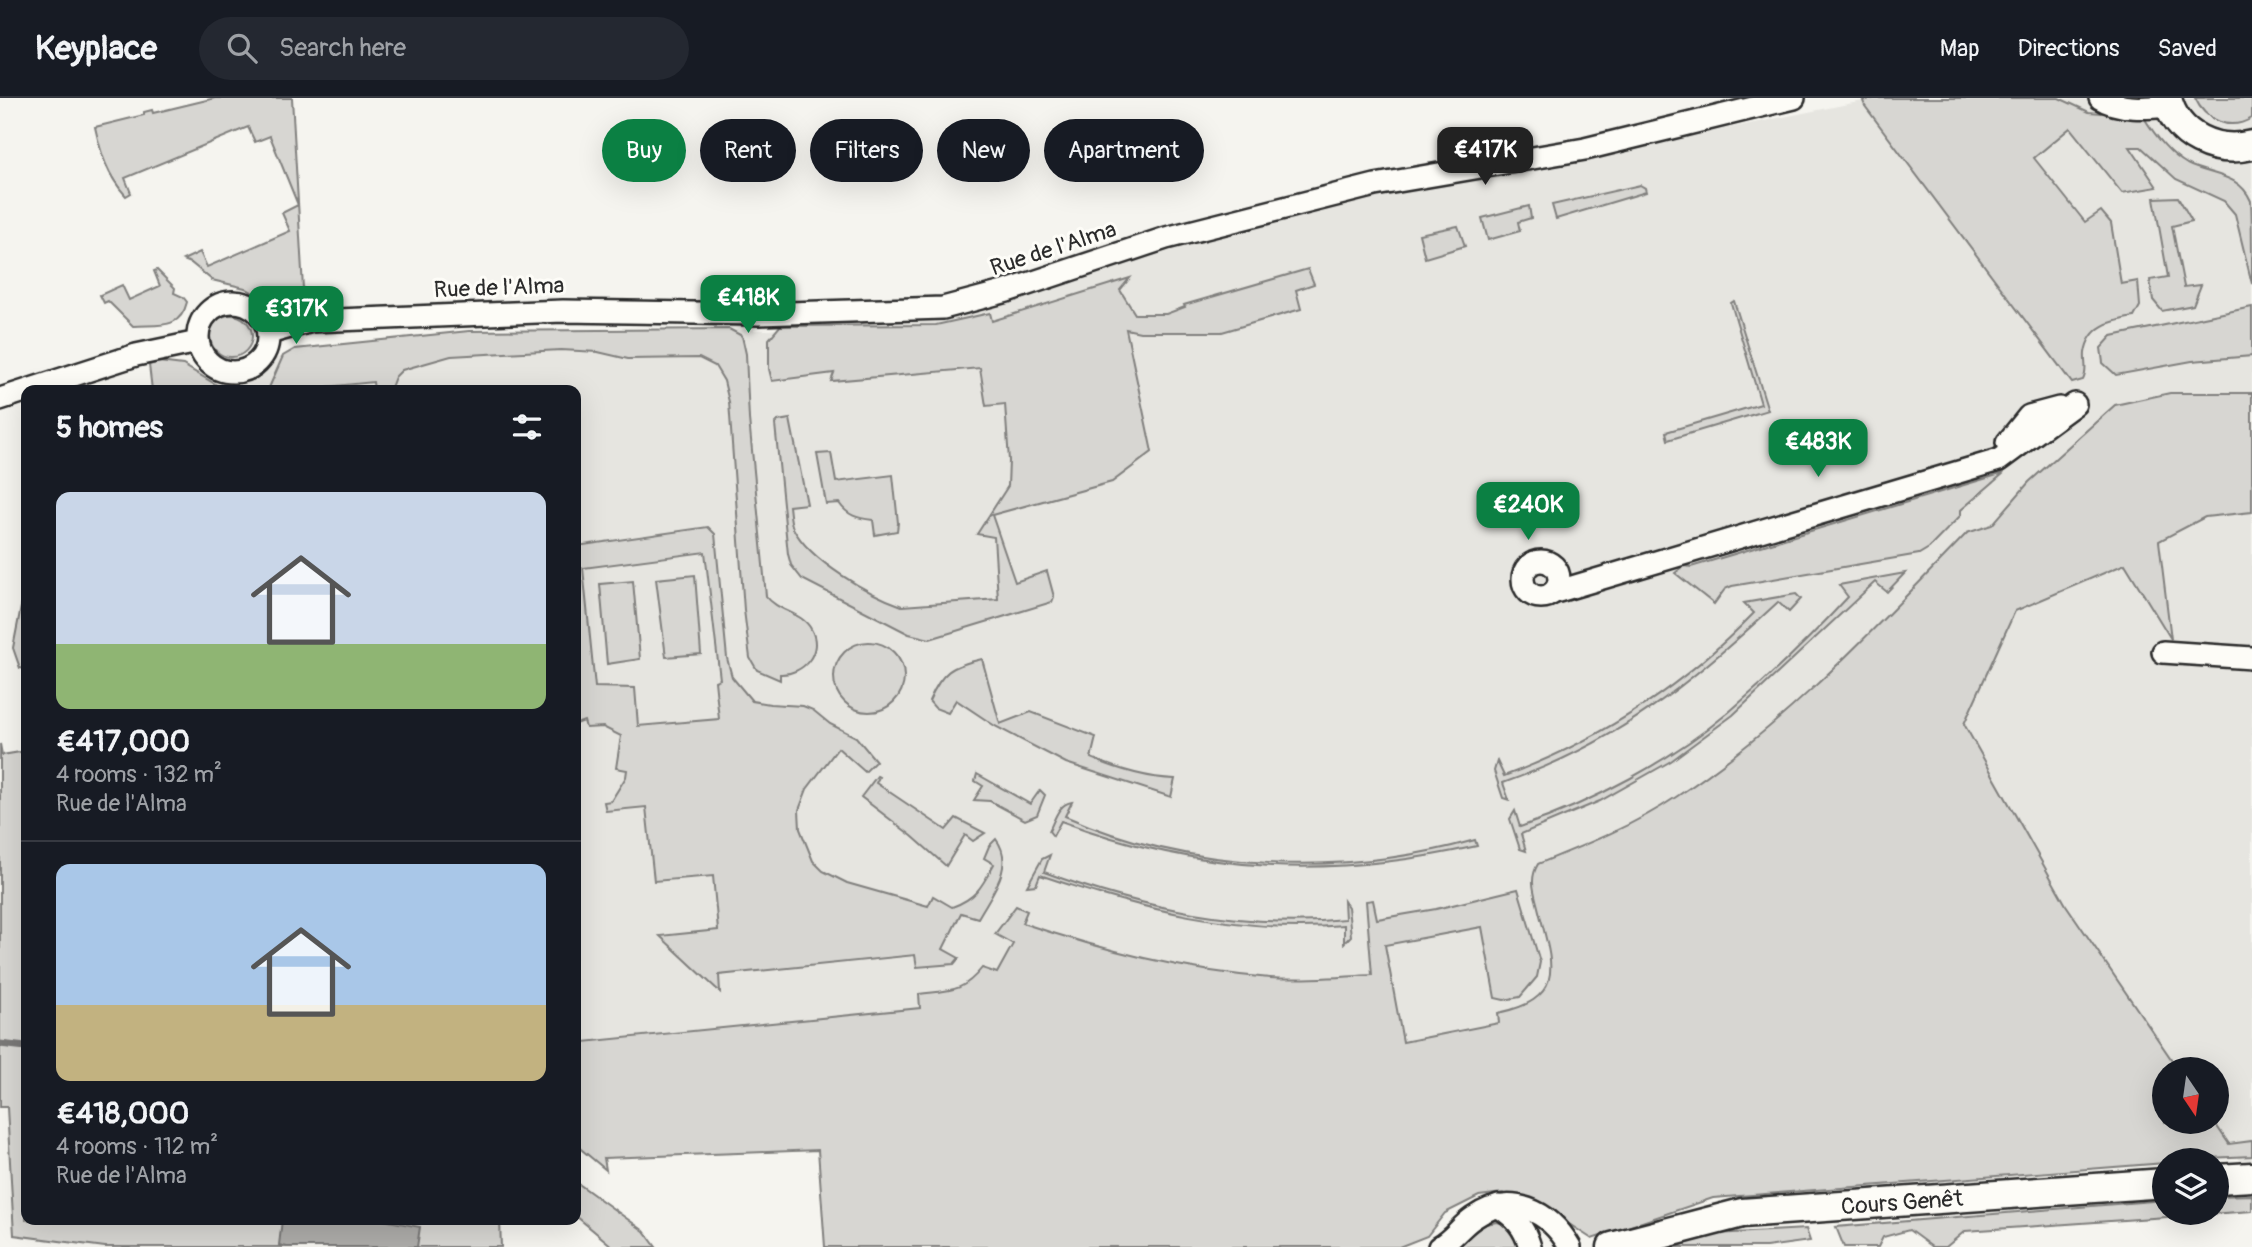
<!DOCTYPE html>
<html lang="en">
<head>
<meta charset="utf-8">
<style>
  body { margin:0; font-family:Pangolin,sans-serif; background:#242831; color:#f1f3f6; height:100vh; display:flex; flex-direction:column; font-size:26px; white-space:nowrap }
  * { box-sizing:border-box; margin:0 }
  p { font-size:23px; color:#9ea1a6 }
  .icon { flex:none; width:38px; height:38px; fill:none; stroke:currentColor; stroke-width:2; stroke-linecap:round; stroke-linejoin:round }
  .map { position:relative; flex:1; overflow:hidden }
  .panel { position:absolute; left:21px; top:287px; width:560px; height:840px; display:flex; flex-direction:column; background:#171b24; border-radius:14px; box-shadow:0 7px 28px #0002 }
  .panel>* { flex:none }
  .guide { position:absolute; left:602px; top:21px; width:665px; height:63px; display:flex; gap:14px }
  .needle { width:46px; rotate:167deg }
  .fabs { position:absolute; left:2152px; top:959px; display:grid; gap:14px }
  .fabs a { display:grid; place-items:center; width:77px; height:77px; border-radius:50%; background:#171b24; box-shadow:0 7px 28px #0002; font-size:35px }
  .price { position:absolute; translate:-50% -60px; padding:0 16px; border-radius:14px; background:#0b8043; color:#fff; font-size:23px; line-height:46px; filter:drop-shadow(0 2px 4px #0008) }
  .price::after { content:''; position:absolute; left:50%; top:42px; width:21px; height:16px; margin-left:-10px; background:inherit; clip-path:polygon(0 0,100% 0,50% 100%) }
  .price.on { background:#222; color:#fff }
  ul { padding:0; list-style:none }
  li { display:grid; align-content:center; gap:14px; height:371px; padding:0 35px }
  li+li { border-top:2px solid #363941 }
  li span { display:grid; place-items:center; height:217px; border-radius:14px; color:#555 }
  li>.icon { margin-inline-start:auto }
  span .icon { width:126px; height:126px; fill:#fffc; stroke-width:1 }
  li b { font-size:30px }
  h2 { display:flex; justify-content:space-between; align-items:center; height:84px; padding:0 35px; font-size:30px }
  .chip { padding:0 24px; border-radius:32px; background:#171b24; box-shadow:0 7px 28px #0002; font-size:24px; line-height:63px }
  .chip.on { background:#0b8043; color:#fff }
  header { display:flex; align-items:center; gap:42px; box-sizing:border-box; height:98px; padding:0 35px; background:#171b24; border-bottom:2px solid #363941 }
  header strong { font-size:33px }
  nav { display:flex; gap:38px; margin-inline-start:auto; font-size:24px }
  .search { width:490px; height:63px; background:#242831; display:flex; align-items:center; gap:18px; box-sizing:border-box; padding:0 24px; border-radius:38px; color:#9ea1a6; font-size:26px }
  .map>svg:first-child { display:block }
</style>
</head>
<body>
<header>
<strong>Keyplace</strong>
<div class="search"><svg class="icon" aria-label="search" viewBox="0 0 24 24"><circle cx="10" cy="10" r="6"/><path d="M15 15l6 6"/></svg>Search here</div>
<nav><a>Map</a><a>Directions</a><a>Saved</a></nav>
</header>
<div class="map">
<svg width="2252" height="1149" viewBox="0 0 2252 1149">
  <rect width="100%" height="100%" fill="#f5f4ef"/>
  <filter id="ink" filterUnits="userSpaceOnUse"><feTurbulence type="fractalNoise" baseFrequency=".0143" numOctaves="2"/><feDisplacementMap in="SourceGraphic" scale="14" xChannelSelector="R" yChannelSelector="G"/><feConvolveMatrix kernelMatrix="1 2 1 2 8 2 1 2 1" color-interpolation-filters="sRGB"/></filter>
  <g filter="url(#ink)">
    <g fill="#e6e5e0">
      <polygon points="1903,0 2252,0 2252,320 2097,322 2029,384 1992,427 1570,875 1526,927 1384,961 1003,899 576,962 576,292 151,292 150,282 361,245 469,233 769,232 941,216 1271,118 1424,88 1451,86 1863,3 1866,7"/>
      <polygon points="2252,414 2252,1074 2238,1060 2214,1024 2217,1024 2217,971 2178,971 2066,807 1964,626 2015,513 2205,419"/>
    </g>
    <g fill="#d7d6d2" stroke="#81807e" stroke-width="2" fill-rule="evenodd">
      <path d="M 215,0 L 292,0 L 304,208 L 281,211 L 245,190 L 212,182 L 191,165 L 183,162 L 200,154 L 207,169 L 290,133 L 282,115 L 298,107 L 270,38 L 255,44 L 248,29 L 125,80 L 131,95 L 126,98 C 107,77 101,56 95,29 L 144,17 L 144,14 L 152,12 L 153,15 Z"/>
      <path d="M 1874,0 L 2059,0 L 2089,14 L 2143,18 C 2154,36 2168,55 2187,66 C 2211,78 2239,75 2251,103 C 2252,115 2252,169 2252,186 L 2235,116 L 2224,103 L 2176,81 L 2141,49 L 2130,49 L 2157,89 L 2122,95 L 2070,30 L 2034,60 L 2085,124 L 2101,113 L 2111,125 L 2121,186 L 2138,183 L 2140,208 L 2134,219 C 2112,223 2089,227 2085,255 C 2084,265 2088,273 2083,282 L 2072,285 L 1865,8 L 1863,3 Z"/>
      <path d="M 2195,0 L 2252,0 L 2252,20 C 2229,34 2205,22 2195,0 Z"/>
      <polygon points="1640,87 1645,90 1646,94 1556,121 1552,107"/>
      <polygon points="2178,99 2192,123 2172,128 2184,189 2201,187 2193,207 2162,213 2153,202 2150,182 2168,179 2154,100"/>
      <polygon points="1529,108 1531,120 1518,124 1520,133 1488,142 1482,120"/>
      <polygon points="1458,128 1465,148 1425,160 1419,136"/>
      <path d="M 1308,171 L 1314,186 L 1296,192 L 1301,211 L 1222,234 L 1140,234 L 1126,231 L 1152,354 L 1112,384 L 992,417 L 1015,484 L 1047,473 L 1054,499 L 1052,504 L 930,541 L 909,536 L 802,481 L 791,467 L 788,456 L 775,326 L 778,323 L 790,321 L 807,406 L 789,408 C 790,415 790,424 793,430 C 810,463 868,496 902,508 L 998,501 L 994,439 L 977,436 L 1008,388 L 1009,363 L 1005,306 L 986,308 L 980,270 L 831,283 L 834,275 L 772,283 L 769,271 L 769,241 L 780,228 L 936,227 L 990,215 L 992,223 L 1130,180 L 1120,192 L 1135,216 L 1166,216 L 1185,209 L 1184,207 Z"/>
      <path d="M 157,172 L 175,190 L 174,195 L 183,199 L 187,204 C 180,233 158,226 133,228 L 108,203 L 104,205 L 100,197 L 122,187 L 129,202 L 160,188 L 154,173 Z"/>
      <polygon points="1734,203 1768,312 1668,342 1666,334 1761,306 1731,205"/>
      <polygon points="2252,209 2252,258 2192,263 2116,277 2103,265 2101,250 2112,238"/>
      <circle cx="231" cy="238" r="21"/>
      <path d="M 729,231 L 742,238 L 746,256 L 749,321 L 766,498 C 778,514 802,514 811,531 C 824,554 803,577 780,576 L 780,582 L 757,572 L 750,560 L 744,512 L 729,304 L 724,283 L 715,268 L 699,260 L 628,261 L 598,254 L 561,252 L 451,258 L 402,272 L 395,279 L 390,292 L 374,292 L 373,284 L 297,292 L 268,292 L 283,258 L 295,251 L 469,233 Z"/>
      <polygon points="159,264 183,267 225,292 152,292 149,267"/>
      <path d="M 2170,295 L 2252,295 L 2252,414 L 2205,419 L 2159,443 L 2171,541 L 2125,466 L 2015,513 L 1964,626 L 2066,807 L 2178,971 L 2165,971 L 2165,1024 L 2214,1024 L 2229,1046 L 2252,1043 L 2252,1058 L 2165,1062 L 2165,1065 L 1713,1100 L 1592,1141 L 1549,1113 L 1503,1095 L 1479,1098 L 1445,1115 L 1427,1138 L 1399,1149 L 825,1149 L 818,1052 L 604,1060 L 606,1072 L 576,1047 L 576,935 L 581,930 L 584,944 L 920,910 L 919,896 C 950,892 962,895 982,870 L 997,875 L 1013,846 L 995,836 L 1016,808 L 1027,813 L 1022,825 C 1103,852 1184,873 1270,880 C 1303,882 1339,879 1372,877 L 1366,803 L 1373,802 L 1377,821 L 1436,811 L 1518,791 L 1540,864 L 1537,879 L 1520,899 L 1504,902 L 1495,900 L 1482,829 L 1385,847 L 1403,944 L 1499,925 L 1498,915 C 1570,900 1551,863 1538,809 C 1534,793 1529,781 1538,766 C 1585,747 1633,728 1676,699 C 1786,627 1876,529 1967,435 L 1992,427 L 2029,384 L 2115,307 Z"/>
      <path d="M 831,355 L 836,384 L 893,377 L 898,425 L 897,433 L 875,437 L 873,422 C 857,420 848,418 839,405 L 826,406 L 817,356 Z"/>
      <polygon points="2004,375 1961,412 1961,417 1929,450 1919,456 1732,488 1725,491 1714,506 1675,475 1684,468 1691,469"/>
      <path d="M 708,429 L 715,436 L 727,560 L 732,579 L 752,603 L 770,606 L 803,608 L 813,612 L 830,626 L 856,639 L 876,663 L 865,674 L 838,650 L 807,691 L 799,712 L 800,731 L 813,763 L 823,773 L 847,785 L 928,808 L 933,798 L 952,809 C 977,800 982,788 994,766 L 984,760 L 989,748 L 996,741 C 1016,768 991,796 978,820 L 961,815 L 943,851 L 959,860 L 954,866 L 917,869 L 915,857 L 719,877 L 720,894 L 660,838 L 718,832 L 713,778 L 654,783 L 646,709 L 606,713 L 604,704 L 611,703 L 626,679 L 627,672 L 616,670 L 621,638 L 603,629 L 586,630 L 584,623 L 576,626 L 576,448 ZM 705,454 L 720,581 L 715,583 L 719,621 L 638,628 L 635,590 L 595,589 L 583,470 Z"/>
      <path d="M 1905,475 L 1887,494 L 1875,484 L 1733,617 L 1671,663 L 1600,703 L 1521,736 L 1526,753 L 1520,751 L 1510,721 L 1515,713 L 1520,729 C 1590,706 1673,661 1729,614 C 1771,578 1811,539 1848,499 L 1839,487 Z"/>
      <polygon points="695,477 701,556 666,559 656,481"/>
      <polygon points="26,483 26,571 20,570 13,550"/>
      <polygon points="633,483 640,561 607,566 600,486"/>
      <path d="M 1796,496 L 1801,501 L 1789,514 L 1778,504 C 1691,585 1618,645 1503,685 L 1509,702 L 1503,700 L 1494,673 L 1497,663 L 1504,678 C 1599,643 1683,588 1754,515 L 1744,505 Z"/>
      <circle cx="869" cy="579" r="35"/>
      <path d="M 982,561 L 1000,626 L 1031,614 L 1096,639 L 1091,660 C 1117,671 1146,680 1175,681 L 1171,699 L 1066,665 L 995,628 L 956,602 L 948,615 L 935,610 L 929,603 C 942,573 951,568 982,561 Z"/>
      <polygon points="0,646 2,657 26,653 26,1122 500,1122 501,1149 105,1149 14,1137 7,1009 0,1009"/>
      <polygon points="977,676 1030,706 1040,692 1045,697 1037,717 1025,722 990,703 974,702 983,688 975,683"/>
      <polygon points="877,678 879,679 876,685 946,732 956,720 985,735 973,743 965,737 946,768 912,738 861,699"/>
      <path d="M 1072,704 L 1065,718 C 1191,774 1343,779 1475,742 L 1477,748 C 1331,781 1202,776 1061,723 L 1053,738 L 1049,733 C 1055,721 1058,706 1072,704 Z"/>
      <path d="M 1050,757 L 1044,774 C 1138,809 1245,832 1345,821 L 1344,803 L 1348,809 L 1351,838 L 1344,845 L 1344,827 C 1242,837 1136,810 1040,777 L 1036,787 L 1027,788 L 1042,761 Z"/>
      <polygon points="576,1084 644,1133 656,1149 613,1149 576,1118"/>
      <polygon points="2252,1097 2252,1113 1965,1133 1946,1149 1932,1149 1909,1132 1883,1139 1878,1149 1844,1149 1836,1129 2165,1102 2165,1115 2217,1115 2217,1098"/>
      <polygon points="1497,1124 1509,1127 1521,1149 1454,1149 1486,1126"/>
      <polygon points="1806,1131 1810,1143 1766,1149 1674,1149 1715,1136"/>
    </g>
    <polygon fill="#adaca9" stroke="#797877" stroke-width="2" points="282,1122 383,1122 420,1129 417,1149 287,1149 279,1147"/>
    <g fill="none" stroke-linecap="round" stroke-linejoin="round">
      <polyline stroke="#797877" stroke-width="7" points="0,946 26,949"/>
      <defs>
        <g id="street">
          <path d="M 2100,0 C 2119,12 2147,10 2168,8"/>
          <circle cx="233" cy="239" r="35"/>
          <polyline points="269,235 312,223 563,213 758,216 943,210 1007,193 1166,140 1375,87 1585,51 1794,0"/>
          <polyline points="0,301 136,257 198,244"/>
          <polyline points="2007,345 2029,318 2059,310"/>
          <circle cx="1541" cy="481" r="18"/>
          <polyline points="1552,495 1999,362 2075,306"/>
          <polyline points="2163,554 2252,560"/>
          <path d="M 1498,1108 C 1515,1120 1524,1128 1530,1149"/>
          <path d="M 1439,1149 C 1453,1141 1460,1129 1473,1120 C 1510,1094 1549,1112 1570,1149"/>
        </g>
        <g id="secondary">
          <path d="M 2167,0 C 2176,39 2216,56 2252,47"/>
          <polyline points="2217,1081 2252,1079"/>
          <polyline points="1612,1149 1742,1115 2165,1085"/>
        </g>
      </defs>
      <use href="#street" stroke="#2b2b2b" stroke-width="26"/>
      <use href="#secondary" stroke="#2b2b2b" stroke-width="33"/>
      <use href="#street" stroke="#fdfcf7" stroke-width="21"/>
      <use href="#secondary" stroke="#fdfcf7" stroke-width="28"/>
    </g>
  </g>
  <g text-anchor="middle" stroke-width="6" stroke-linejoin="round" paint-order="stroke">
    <g font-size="23" fill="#2b2b2b" stroke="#fdfcf7">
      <text transform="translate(1053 150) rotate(-18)" y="8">Rue de l'Alma</text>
      <text transform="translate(499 189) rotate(-2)" y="8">Rue de l'Alma</text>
      <text transform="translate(1902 1104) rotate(-4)" y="8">Cours Genêt</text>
    </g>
  </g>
</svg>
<div class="fabs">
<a><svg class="needle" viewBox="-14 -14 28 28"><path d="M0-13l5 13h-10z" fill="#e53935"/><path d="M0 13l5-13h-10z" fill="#9ea1a6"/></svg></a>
<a><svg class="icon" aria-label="layers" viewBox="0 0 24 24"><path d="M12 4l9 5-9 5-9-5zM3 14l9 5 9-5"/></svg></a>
</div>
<b class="price on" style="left:1485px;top:89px">€417K</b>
<b class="price" style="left:748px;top:237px">€418K</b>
<b class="price" style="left:296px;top:248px">€317K</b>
<b class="price" style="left:1818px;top:381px">€483K</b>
<b class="price" style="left:1528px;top:444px">€240K</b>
<div class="guide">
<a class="chip on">Buy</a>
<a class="chip">Rent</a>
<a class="chip">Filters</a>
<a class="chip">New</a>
<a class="chip">Apartment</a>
</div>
<section class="panel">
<h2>5 homes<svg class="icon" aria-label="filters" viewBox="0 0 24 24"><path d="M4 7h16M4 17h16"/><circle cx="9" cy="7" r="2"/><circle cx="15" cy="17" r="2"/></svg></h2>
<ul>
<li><span style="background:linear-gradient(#c9d6e8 70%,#8fb573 0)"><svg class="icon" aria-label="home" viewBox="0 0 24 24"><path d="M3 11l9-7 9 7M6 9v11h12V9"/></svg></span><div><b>€417,000</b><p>4 rooms · 132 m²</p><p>Rue de l'Alma</p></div></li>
<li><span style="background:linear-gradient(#a9c7e8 65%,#c2b280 0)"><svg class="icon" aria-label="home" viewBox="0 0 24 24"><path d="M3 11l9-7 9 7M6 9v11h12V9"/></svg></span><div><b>€418,000</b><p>4 rooms · 112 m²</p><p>Rue de l'Alma</p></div></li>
</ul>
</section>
</div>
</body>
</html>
